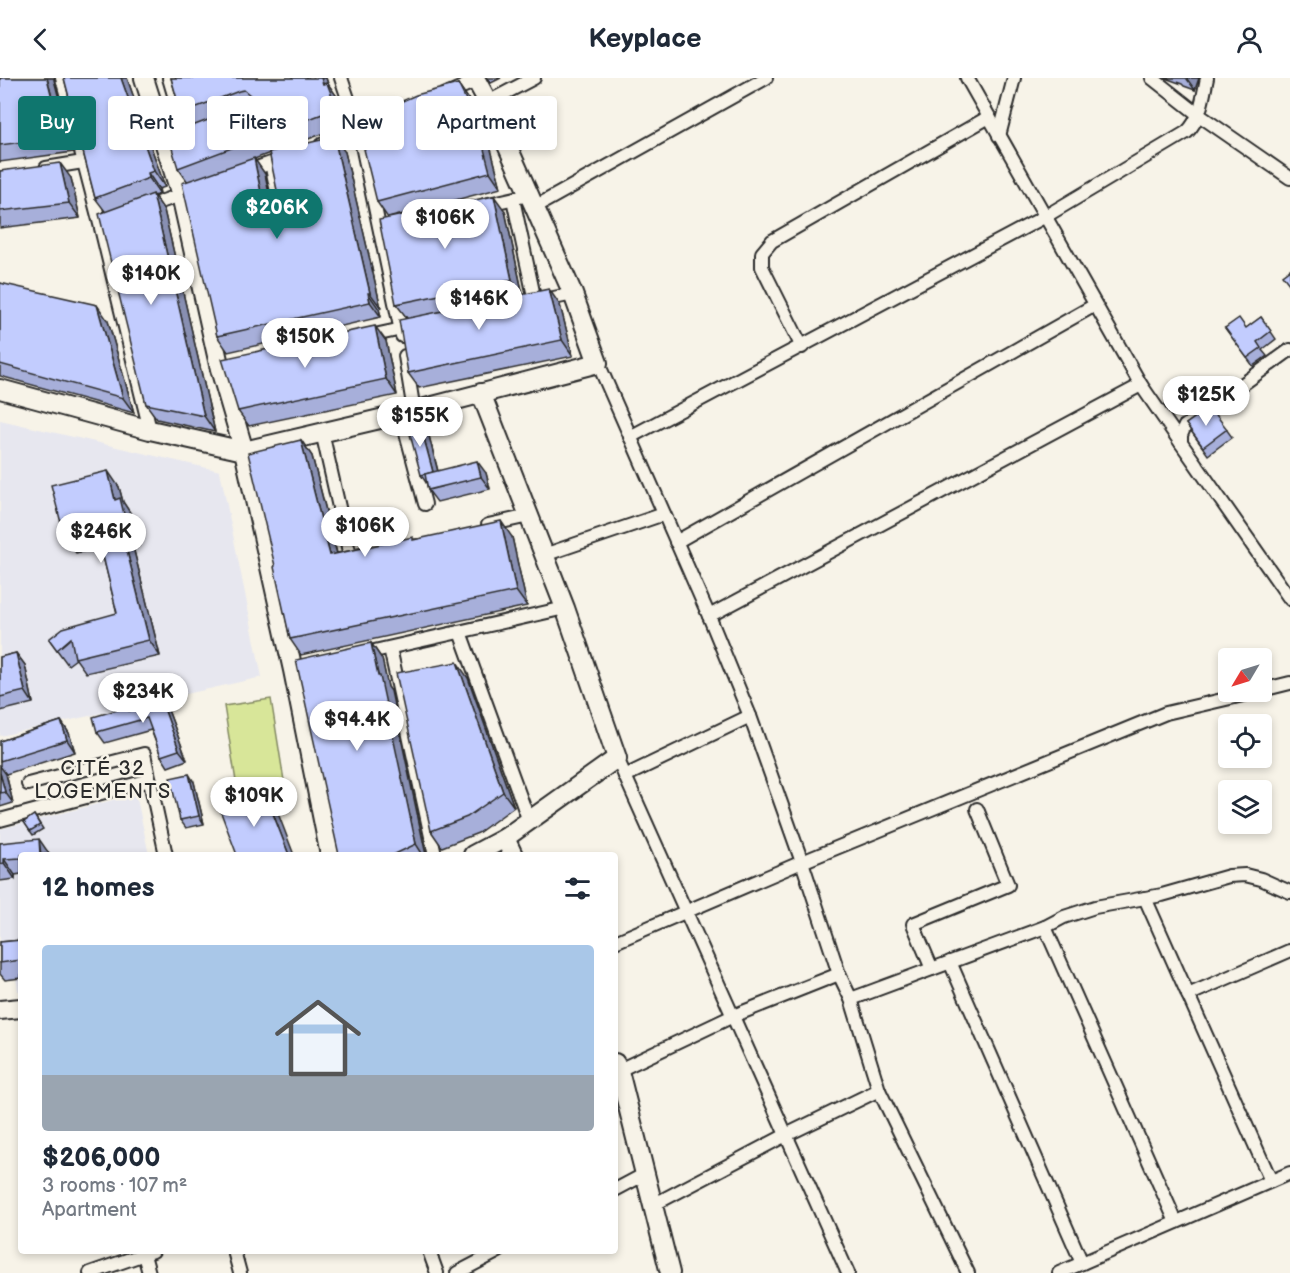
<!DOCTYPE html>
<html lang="en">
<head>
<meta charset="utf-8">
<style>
  body { margin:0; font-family:"Balsamiq Sans",sans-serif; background:#f6f6f7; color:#1f2937; height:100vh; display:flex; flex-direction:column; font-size:22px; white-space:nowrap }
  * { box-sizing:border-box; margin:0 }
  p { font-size:20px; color:#747a83 }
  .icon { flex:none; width:33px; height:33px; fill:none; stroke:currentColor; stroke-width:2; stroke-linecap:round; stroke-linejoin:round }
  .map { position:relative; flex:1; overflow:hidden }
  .drawer { position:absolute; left:18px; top:774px; width:600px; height:402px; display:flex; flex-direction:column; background:#fff; border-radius:6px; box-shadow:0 3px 9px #0003 }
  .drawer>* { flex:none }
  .top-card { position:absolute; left:18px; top:18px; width:600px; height:54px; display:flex; gap:12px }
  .needle { width:39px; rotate:232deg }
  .tools { position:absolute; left:1218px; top:570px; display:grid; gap:12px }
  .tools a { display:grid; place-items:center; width:54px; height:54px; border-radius:6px; background:#fff; box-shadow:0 3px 9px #0003; font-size:30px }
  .price { position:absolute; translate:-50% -51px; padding:0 14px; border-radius:21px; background:#fff; color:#222; font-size:20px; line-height:39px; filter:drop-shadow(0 2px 3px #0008) }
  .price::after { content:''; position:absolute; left:50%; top:36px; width:18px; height:14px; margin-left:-9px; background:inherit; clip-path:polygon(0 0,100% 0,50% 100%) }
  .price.current { background:#0f766e; color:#fff }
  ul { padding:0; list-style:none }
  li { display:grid; align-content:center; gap:12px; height:318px; padding:0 24px }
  li span { display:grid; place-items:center; height:186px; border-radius:6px; color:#555 }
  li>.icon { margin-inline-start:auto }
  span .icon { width:108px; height:108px; fill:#fffc; stroke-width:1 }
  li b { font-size:26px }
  h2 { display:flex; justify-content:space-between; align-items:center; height:72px; padding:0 24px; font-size:26px }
  .tag { padding:0 21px; border-radius:6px; background:#fff; box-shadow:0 3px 9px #0003; font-size:21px; line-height:54px }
  .tag.current { background:#0f766e; color:#fff }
  header { display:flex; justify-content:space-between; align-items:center; height:78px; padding:0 24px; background:#fff; font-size:27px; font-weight:700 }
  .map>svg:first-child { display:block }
</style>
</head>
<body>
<header><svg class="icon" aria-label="back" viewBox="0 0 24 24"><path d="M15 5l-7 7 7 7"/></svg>Keyplace<svg class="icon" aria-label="person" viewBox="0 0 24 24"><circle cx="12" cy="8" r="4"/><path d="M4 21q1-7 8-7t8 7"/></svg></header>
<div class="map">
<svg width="1290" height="1195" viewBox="0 0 1290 1195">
  <rect width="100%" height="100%" fill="#f7f3e8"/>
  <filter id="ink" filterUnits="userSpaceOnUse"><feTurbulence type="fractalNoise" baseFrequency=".0167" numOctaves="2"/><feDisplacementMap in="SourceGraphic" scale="12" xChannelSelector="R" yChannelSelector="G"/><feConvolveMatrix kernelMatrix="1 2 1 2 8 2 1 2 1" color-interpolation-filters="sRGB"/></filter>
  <g filter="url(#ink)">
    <g fill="#e7e7ef">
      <polygon points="0,342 220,393 262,599 0,658"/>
      <polygon points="136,716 149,777 21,777 21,913 18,913 16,900 5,902 4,895 0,896 0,751"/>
    </g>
    <polygon fill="#d8e699" stroke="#828862" stroke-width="1.5" points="271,621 285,709 238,716 224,628"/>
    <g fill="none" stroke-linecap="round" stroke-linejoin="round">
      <defs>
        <g id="street">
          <polyline points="62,0 100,146 150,352"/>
          <polyline points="169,0 187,61 191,60"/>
          <polyline points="341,0 359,53 402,258"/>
          <polyline points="967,0 1141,307 1181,365"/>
          <polyline points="1152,0 1199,37 1290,100"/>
          <polyline points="446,16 476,3"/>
          <polyline points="488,24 534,0"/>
          <polyline points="999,58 1014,0"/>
          <polyline points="321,67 359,53 408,32"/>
          <polyline points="271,85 285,152"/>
          <polyline points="46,90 83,84"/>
          <polyline points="245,94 285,80"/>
          <polyline points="513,121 535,223"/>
          <polyline points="484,127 529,117"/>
          <polyline points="535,129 766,0"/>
          <polyline points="143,130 186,115"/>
          <polyline points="539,223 573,216"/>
          <polyline points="365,259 416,248"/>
          <polyline points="802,269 762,189 762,175 772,163 989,39"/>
          <polyline points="1290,272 1185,348 1181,357 1181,365 1290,521"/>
          <polyline points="405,278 414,333"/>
          <polyline points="598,285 709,538 750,638 802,784 839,896 851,921 879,1012 968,1195"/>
          <polyline points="401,336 425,426"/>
          <polyline points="322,354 350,478 360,476"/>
          <path d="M 630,359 L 1046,138 L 1187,54 C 1201,40 1203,19 1207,0"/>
          <polyline points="488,447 529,438"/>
          <polyline points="676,464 1095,227"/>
          <polyline points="544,477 664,436"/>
          <polyline points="709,538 1141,307"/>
          <polyline points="460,554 529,743"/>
          <polyline points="390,570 435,777"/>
          <polyline points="361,576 565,530"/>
          <polyline points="1262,612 1290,605"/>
          <polyline points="617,680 848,1195"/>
          <polyline points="625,698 750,638"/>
          <polyline points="28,706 144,676 166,777"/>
          <polyline points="0,742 150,702"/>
          <polyline points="1145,820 1271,1103"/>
          <polyline points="1045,849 1176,1144"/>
          <polyline points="615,864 802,784 1166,635 1256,614"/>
          <polyline points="950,884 1082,1185"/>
          <polyline points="932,891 913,846 1008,807 977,731"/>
          <polyline points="1188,917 1289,873"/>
          <polyline points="851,921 1045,849 1064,839 1095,829 1162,817 1229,798 1245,797 1261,801 1290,814"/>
          <polyline points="615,994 733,938 839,896"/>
          <polyline points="615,1112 645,1096"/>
          <polyline points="653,1127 786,1057 879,1012"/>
          <polyline points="143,1173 149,1195"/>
          <polyline points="234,1173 240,1195"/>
          <polyline points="429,1173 437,1195"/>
          <polyline points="90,1195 153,1173"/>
          <polyline points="457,1195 499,1173"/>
          <polyline points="1059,1195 1290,1095"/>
        </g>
        <g id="secondary">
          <polyline points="144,0 181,117 220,291 244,373 293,592 330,777"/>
          <polyline points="0,311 150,352 244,373 414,333 598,285 573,216 488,24 475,0"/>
          <polyline points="505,760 513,777"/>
          <polyline points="473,777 505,760 617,680 565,530 481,315"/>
          <polyline points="0,932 21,930"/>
          <polyline points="615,985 619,993 670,1195"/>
        </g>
      </defs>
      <use href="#street" stroke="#2b2b2b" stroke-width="16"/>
      <use href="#secondary" stroke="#2b2b2b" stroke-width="22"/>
      <use href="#street" stroke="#f7f3e8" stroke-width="12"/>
      <use href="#secondary" stroke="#f7f3e8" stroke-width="18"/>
    </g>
    <g fill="#a7afda" stroke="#2b2b2b" stroke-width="1.5" fill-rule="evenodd">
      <polygon points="0,0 54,0 54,2 73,74 0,84"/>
      <polygon points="64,0 127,0 165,109 159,111 160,116 154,118 164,132 215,354 157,341 146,326 105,133 95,120"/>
      <path d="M 171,0 L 326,0 L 328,6 L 338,20 L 347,44 L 343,46 L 344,48 L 278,72 L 345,74 L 381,230 L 379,231 L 381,239 L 228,274 L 217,258 L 188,104 L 178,90 L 179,53 L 191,48 L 181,35 ZM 270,75 L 282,136 L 282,140 L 276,145 L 275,145 L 265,96 L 254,81 Z"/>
      <polygon points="487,0 501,0 491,5"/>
      <polygon points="1165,0 1199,0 1195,12 1184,8 1182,6"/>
      <polygon points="458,6 469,22 488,60 501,110 388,140 377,124"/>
      <polygon points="0,93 71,100 80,140 0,150"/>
      <polygon points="505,133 523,217 560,227 573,278 419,310 408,295 407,240 396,226"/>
      <polygon points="0,205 108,243 134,335 0,298"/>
      <polygon points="1261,239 1276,261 1262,272 1267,278 1253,288 1225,250 1246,250"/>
      <polygon points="386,263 397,317 249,348 238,333"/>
      <polygon points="1210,329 1232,359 1208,377 1186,346"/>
      <polygon points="419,342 428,354 438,393 486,395 490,411 437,424 428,412 427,406 421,397"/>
      <polygon points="301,362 312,378 337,475 414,461 512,459 527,528 301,577 290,561 275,488"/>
      <polygon points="119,409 123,424 131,436 139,468 133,469 160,578 86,595 76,581 68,587 49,561 117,535 101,470 76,475 65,460"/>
      <polygon points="371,565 382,581 388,609 391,613 426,777 339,777"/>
      <polygon points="16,575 25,587 33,625 0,633 0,579"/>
      <polygon points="468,600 514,729 478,755 442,769 431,753"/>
      <polygon points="161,622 168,632 187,682 168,689 161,678 151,652 105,665 97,654 130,633"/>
      <polygon points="61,643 69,655 75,674 6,696 13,725 0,729 0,663"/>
      <polygon points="194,704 204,746 186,750 180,742"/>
      <polygon points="34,737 43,751 33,757 24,744"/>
      <polygon points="0,765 49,776 58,776 59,777 21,777 21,796 15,797 15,801 0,803"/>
      <polygon points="21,862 21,900 5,902 0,896 0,864"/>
    </g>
    <g fill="#888fb2" stroke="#2b2b2b" stroke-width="1.5">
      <polygon points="47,0 54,0 54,2 73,74 62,59"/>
      <polygon points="121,0 127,0 165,109 154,93"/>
      <polygon points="321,0 326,0 328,6 338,20 347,44 336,29 323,6"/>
      <polygon points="1188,0 1199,0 1195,12 1187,1"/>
      <polygon points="458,6 469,22 488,60 501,110 490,94"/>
      <polygon points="334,59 345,74 381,230 370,215"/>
      <polygon points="254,80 265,96 277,155 266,139"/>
      <polygon points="60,85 71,100 80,140 69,125"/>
      <polygon points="148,95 159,111 160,116 149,100"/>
      <polygon points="153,116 164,132 215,354 204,338"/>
      <polygon points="494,118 505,133 523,218 512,202"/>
      <polygon points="549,211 560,227 573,278 562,262"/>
      <polygon points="368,215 379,231 381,239 370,224"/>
      <polygon points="97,227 108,243 134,335 123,320"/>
      <polygon points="375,248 386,263 397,317 386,301"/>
      <polygon points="419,342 428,354 441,406 433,394"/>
      <polygon points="301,362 312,378 341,492 330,477"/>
      <polygon points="477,383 486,395 490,411 481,399"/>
      <polygon points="108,393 119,409 123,424 131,436 139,468 128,452 115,422"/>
      <polygon points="501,443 512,459 527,528 516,513"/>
      <polygon points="122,453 133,469 160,578 149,562"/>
      <polygon points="371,565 382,581 388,609 391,613 426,777 423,777 416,766"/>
      <polygon points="16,575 25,587 33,625 25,613"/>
      <polygon points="457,584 468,600 514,729 503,714"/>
      <polygon points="161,622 168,632 187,682 179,672"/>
      <polygon points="61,643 69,655 75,674 67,662"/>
      <polygon points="0,688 6,696 13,725 5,714 0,695"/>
      <polygon points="189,696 194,704 204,746 199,738"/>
      <polygon points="265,715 276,730 294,777 289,777"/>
      <polygon points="39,761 50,777 41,777"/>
      <polygon points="4,781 15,797 15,801 4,785"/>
    </g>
    <g fill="#c2ccfe" stroke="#2b2b2b" stroke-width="1.5">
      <polygon points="0,0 47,0 62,59 0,67"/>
      <polygon points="64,0 121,0 154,93 148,95 149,100 95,120"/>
      <polygon points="171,0 321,0 323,6 327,5 336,29 332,30 333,32 178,90 167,54 172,52 179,53 245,28 250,22 250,17 244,12 239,13 181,35"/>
      <polygon points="458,6 477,44 490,94 377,124 364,71 400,61 391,28 416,17"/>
      <polygon points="334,59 370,215 368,215 370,224 217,258 182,105 254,80 266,139 271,145 276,145 282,140 282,136 269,74"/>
      <polygon points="60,85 69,125 0,133 0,93"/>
      <polygon points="153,116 204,338 146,326 99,136"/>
      <polygon points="494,118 512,202 396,226 379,142"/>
      <polygon points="1290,191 1290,207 1282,197"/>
      <polygon points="0,205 97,227 123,320 0,286"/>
      <polygon points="549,211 562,262 408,295 399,242"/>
      <polygon points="1261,239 1271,253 1257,264 1261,270 1247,280 1225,250 1239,240 1246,250"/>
      <polygon points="375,248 386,301 238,333 222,281"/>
      <polygon points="1210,329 1227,351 1203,369 1186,346"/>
      <polygon points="419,342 433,394 421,397 407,345"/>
      <polygon points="301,362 330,477 413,459 413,462 501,443 516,513 290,561 274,489 275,488 248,375"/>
      <polygon points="477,383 481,399 428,412 425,396"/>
      <polygon points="108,393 115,422 120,420 128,452 122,453 149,562 75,580 71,560 57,572 49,561 63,550 117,535 98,458 94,458 93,453 65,460 51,407"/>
      <polygon points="371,565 378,598 380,598 416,766 393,777 339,777 296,582"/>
      <polygon points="16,575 25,613 0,619 0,579"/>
      <polygon points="457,584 503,714 467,739 431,753 396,595"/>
      <polygon points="161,622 179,672 161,678 147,640 97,654 93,639 127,629 129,633"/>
      <polygon points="61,643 67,662 0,683 0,663"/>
      <polygon points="0,695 5,714 0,715"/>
      <polygon points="189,696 199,738 180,742 170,700"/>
      <polygon points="265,715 289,777 237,777 220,732"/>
      <polygon points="34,737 40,747 30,753 24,744"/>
      <polygon points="39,761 40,776 58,776 58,777 21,777 21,780 4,781 4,785 0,786 0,765"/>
      <polygon points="21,862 21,882 0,885 0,864"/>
    </g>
  </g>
  <g text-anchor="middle" stroke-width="5" stroke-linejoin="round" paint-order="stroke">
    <g font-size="20" letter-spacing="1.5" fill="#2b2b2b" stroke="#f7f3e8">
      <text x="103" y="697">CITÉ 32<tspan x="103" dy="23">LOGEMENTS</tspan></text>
    </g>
  </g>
</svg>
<div class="tools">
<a><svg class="needle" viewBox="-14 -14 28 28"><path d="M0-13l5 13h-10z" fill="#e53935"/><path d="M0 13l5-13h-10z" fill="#747a83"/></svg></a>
<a><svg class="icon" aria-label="locate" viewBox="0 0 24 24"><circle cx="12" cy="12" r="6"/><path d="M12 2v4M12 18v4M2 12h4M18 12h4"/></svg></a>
<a><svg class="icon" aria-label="layers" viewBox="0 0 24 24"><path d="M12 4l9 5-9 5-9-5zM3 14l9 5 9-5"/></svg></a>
</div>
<b class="price current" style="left:277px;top:162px">$206K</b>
<b class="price" style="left:445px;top:172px">$106K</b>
<b class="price" style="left:151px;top:228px">$140K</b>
<b class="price" style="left:479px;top:253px">$146K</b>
<b class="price" style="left:305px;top:291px">$150K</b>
<b class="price" style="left:1206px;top:349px">$125K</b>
<b class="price" style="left:420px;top:370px">$155K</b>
<b class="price" style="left:365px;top:480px">$106K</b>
<b class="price" style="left:101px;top:486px">$246K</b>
<b class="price" style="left:143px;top:646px">$234K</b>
<b class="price" style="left:357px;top:674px">$94.4K</b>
<b class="price" style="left:254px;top:750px">$109K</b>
<div class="top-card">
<a class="tag current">Buy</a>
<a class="tag">Rent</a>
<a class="tag">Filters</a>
<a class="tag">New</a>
<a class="tag">Apartment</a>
</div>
<section class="drawer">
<h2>12 homes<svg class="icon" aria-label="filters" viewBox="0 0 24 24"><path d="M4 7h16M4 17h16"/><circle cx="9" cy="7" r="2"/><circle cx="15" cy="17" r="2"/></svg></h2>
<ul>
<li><span style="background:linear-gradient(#a9c7e8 70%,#9aa5b1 0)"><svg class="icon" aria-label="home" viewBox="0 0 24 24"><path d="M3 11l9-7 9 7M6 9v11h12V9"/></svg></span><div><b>$206,000</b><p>3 rooms · 107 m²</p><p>Apartment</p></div></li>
</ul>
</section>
</div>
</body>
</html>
